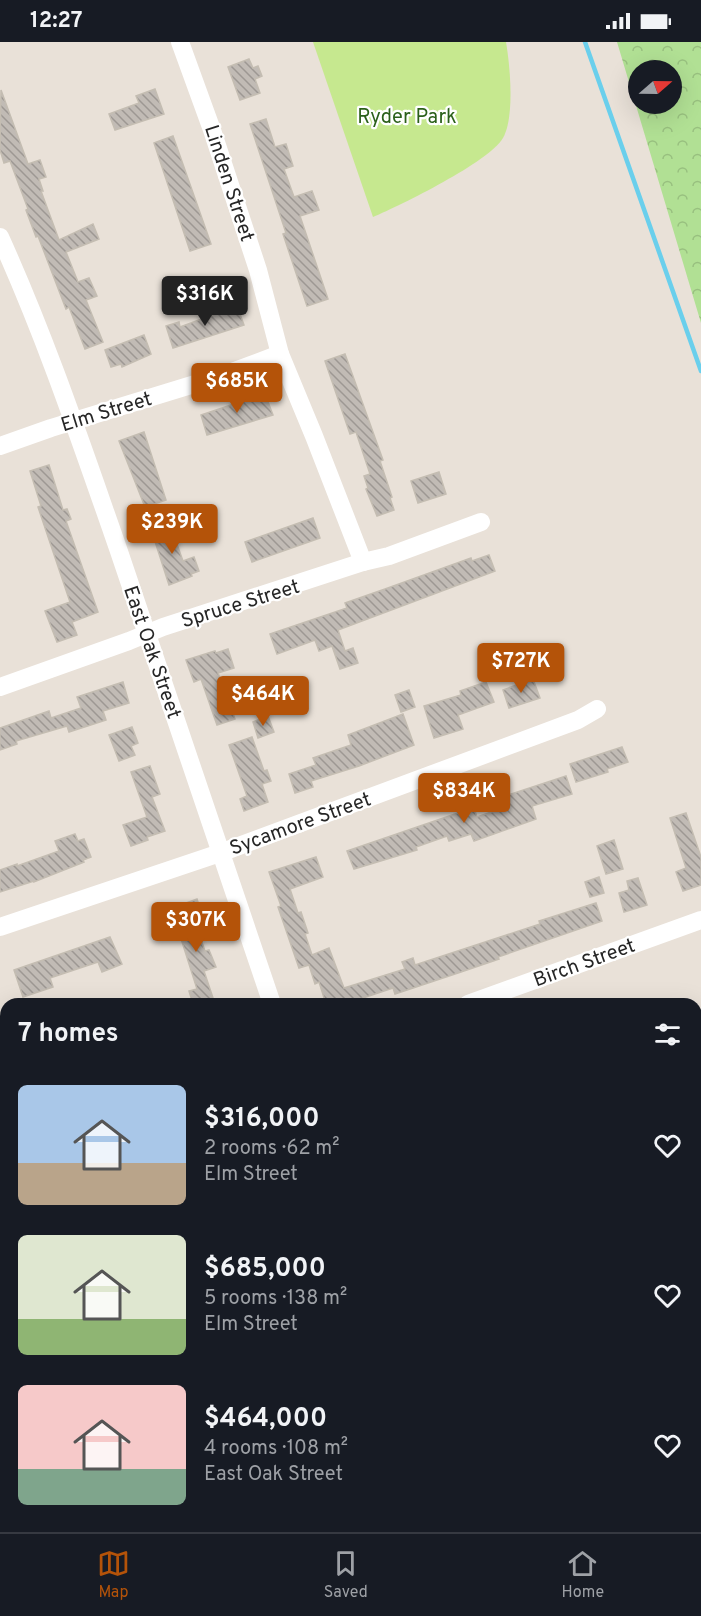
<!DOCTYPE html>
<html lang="en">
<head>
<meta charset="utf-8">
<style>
  body { margin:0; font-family:Overpass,sans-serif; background:#20242c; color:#f1f3f6; height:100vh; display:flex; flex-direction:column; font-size:22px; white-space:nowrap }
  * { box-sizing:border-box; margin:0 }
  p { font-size:20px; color:#9ea1a6 }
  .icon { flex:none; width:33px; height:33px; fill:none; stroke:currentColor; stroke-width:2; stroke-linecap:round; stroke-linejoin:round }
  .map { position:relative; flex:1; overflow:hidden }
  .details { position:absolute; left:0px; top:956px; width:702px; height:536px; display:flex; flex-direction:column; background:#171b24; border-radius:18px 18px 0 0; box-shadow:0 6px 24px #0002 }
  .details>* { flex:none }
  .needle { width:39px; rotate:70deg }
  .buttons { position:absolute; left:628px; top:18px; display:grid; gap:12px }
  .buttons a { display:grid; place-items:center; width:54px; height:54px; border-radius:50%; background:#171b24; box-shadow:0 6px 24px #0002; font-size:30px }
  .price { position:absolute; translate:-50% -51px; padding:0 14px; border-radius:6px; background:#b45309; color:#fff; font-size:20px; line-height:39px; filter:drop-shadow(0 2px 3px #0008) }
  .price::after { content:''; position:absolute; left:50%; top:36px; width:18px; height:14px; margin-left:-9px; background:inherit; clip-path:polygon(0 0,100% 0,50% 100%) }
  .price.selected { background:#222; color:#fff }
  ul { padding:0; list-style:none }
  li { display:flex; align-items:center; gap:18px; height:150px; padding:0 18px }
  li span { display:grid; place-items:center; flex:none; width:168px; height:120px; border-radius:9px; color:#555 }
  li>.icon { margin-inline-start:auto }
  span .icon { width:72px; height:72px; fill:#fffc; stroke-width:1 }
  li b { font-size:26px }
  h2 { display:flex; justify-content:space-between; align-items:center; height:72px; padding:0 18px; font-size:26px }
  .status { display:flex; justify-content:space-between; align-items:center; height:42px; padding:0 30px; background:#171b24; direction:ltr }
  .status svg { height:16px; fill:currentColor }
  .tab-bar { display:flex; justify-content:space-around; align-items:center; height:84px; border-top:2px solid #363941; background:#171b24; font-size:16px; color:#9ea1a6 }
  .tab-bar a { display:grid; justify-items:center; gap:3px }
  .tab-bar .selected { color:#b45309 }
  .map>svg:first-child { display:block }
</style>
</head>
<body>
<div class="status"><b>12:27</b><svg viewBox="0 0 49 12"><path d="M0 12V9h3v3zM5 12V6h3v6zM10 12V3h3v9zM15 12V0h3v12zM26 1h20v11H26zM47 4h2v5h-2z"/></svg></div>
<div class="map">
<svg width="701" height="1490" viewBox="0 0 701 1490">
  <defs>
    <pattern id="forest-crowns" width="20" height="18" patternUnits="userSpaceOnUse" patternTransform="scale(1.5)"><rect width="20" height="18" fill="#b1e094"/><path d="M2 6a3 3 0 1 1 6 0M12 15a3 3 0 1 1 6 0" fill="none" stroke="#98c07f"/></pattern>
    <pattern id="building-back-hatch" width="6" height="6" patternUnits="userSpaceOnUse" patternTransform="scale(1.5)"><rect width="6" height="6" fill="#c1bbb5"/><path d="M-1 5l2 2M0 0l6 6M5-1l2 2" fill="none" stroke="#9d9893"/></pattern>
  </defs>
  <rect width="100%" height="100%" fill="#e9e1d8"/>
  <path fill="url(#forest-crowns)" fill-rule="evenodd" d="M 617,0 L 701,0 L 701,281 ZM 639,28 L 672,28 L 672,62 L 639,62 Z"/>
  <path fill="#c6e88f" d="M 313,0 L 506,0 C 510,24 515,74 503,96 C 489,120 401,163 373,175 Z"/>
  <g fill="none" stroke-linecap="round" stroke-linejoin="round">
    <polyline stroke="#6acfec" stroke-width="4.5" points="585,0 701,329"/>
  </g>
  <g fill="url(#building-back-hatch)" stroke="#c4bdb2" stroke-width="1.5">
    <polygon points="249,17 253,26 258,24 262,34 255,37 260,51 240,58 228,25"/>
    <polygon points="155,47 164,72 115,88 109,72 139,61 136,54"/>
    <polygon points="1,48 28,122 40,118 46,135 39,137 43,149 41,149 59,198 93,182 99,197 66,210 78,240 89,236 97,254 86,258 103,300 85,307 69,265 66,267 38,194 36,195 26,168 28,167 10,119 4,121 0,108"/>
    <polygon points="266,77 275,105 286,102 293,124 284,127 294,155 312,149 319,168 300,174 328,257 307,264 283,192 286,191 250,82"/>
    <polygon points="173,94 211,202 190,209 154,101"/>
    <polygon points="237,264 244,283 173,306 166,284 179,280 180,285"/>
    <polygon points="144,293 151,312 122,325 121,322 111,325 105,308"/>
    <polygon points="345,312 383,418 380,419 392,455 390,456 394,468 377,474 366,447 368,446 364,434 370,432 356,390 350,392 325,319"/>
    <polygon points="265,352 273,373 207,393 201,373 237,361 236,359 251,354 252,357"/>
    <polygon points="144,390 166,458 145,465 119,399"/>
    <polygon points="49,423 63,468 67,467 71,477 66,479 98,570 72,580 77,593 57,600 45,569 70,560 38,465 41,464 30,429"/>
    <polygon points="439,430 446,452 418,461 411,439"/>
    <polygon points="313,476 320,496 252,520 245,500"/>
    <polygon points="169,480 183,519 194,515 199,529 191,532 192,534 169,543 151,487"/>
    <polygon points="489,513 495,529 338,588 345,609 353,606 358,621 340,627 332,604 319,609 315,598 277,612 270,592 347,566 345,561 385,547 471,516 472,519"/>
    <polygon points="228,607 234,626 218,631 235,677 217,683 201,637 194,640 186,618 215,609 216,611"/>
    <polygon points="533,637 540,656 509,666 503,648"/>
    <polygon points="123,640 129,661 103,669 106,678 69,690 67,684 16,699 17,702 0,708 0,686 49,669 51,676 81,666 77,655"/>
    <polygon points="486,640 494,660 458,673 463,687 434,696 424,664 461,653 460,649"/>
    <polygon points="409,648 415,665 401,670 395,653"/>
    <polygon points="403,672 414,703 359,724 311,739 313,745 295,751 289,732 316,723 313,716 351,703 348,693"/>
    <polygon points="268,674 274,690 258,696 253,680"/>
    <polygon points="132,685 138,701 131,704 135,713 119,719 109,693"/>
    <polygon points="252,695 264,729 267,728 271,739 262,742 268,760 244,769 240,757 247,754 229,703"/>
    <polygon points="622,705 628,720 607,727 608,730 576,740 570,722"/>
    <polygon points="150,724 160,752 152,755 165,789 147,795 148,798 131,804 123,783 147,775 131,730"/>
    <polygon points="566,734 572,752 532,764 536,777 474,799 471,792 449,799 447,794 416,805 417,808 354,827 347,809 458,771 456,765 472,760 477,775 500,767 496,757"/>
    <polygon points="686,771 701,815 701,843 683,849 676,830 686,826 670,776"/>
    <polygon points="75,792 78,799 84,797 91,815 83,818 84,820 34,840 34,839 0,850 0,828 17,822 17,824 59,809 55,799"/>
    <polygon points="614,798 623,827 606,832 597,804"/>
    <polygon points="316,815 323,835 290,847 298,871 301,870 308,891 305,892 312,913 329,906 344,946 405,927 402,920 413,916 415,923 540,882 539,879 596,861 602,879 498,915 499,917 461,930 395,952 393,946 357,958 358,962 326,962 319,940 315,942 309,923 299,926 278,865 281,864 269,830"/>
    <polygon points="599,835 604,851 590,855 585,840"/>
    <polygon points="638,836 647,863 624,870 619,851 629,848 627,839"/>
    <polygon points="197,857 202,872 193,875 205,909 209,908 216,925 204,929 215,962 193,962 189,949 197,947 176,881 183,878 178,864"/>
    <polygon points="110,895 122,922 102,930 98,920 50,936 53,945 23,955 14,928"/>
  </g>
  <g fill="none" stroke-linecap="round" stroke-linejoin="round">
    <g stroke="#fff" stroke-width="18">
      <polyline points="180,0 212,88 258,228 280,312 314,394 363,520"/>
      <path d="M 0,195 C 44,292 78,392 113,492 C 167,648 218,805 272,962"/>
      <polyline points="0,404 51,386 224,333 280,312"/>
      <polyline points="0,645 129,599 163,585 363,520 389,514 481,480"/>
      <polyline points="0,885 220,811 578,678 597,667"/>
      <polyline points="468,962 701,878"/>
      <polyline points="696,1126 701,1124"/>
      <polyline points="0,1128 6,1126"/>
      <polyline points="696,1366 701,1364"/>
      <polyline points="0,1373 6,1371"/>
      <polyline points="450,1485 452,1490"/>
      <polyline points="347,1490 361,1485"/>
    </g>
  </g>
  <g text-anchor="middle" stroke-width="4.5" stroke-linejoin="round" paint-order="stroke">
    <g font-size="20" fill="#2b601a" stroke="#fff">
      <text x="407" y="81">Ryder Park</text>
    </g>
    <g font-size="20" fill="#262626" stroke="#fff">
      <text transform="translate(230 141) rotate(72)" y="7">Linden Street</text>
      <text transform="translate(106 369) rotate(-17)" y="7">Elm Street</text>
      <text transform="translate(240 561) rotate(-17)" y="7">Spruce Street</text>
      <text transform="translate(153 610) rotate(71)" y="7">East Oak Street</text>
      <text transform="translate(300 781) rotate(-20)" y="7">Sycamore Street</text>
      <text transform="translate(584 920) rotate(-20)" y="7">Birch Street</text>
    </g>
  </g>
</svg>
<div class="buttons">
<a><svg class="needle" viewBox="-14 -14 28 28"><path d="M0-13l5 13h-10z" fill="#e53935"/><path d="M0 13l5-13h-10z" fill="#9ea1a6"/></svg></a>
</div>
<b class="price selected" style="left:205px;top:285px">$316K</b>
<b class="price" style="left:237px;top:372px">$685K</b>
<b class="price" style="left:172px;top:513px">$239K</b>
<b class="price" style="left:521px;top:652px">$727K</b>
<b class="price" style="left:263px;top:685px">$464K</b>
<b class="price" style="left:464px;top:782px">$834K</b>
<b class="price" style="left:196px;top:911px">$307K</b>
<section class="details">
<h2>7 homes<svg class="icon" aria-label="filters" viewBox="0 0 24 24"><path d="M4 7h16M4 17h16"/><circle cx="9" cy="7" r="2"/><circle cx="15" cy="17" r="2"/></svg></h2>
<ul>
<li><span style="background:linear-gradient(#a9c7e8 65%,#b9a48a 0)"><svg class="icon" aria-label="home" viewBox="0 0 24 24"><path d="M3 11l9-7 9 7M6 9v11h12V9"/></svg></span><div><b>$316,000</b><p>2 rooms · 62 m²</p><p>Elm Street</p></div><svg class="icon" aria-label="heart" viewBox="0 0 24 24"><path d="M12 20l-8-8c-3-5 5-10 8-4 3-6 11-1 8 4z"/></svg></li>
<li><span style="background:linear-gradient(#dfe7d0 70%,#8fb573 0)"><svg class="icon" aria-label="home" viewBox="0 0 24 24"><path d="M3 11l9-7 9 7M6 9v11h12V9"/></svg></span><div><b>$685,000</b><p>5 rooms · 138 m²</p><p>Elm Street</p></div><svg class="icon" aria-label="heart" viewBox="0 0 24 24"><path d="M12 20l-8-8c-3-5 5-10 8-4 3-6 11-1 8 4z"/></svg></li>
<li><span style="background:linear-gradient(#f6c9c9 70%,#7fa58c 0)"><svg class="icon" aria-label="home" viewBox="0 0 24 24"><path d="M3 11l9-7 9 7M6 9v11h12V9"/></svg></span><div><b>$464,000</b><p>4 rooms · 108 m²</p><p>East Oak Street</p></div><svg class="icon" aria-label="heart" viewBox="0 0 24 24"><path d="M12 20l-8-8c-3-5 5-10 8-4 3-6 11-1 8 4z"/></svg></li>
</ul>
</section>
</div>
<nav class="tab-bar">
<a class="selected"><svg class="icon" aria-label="map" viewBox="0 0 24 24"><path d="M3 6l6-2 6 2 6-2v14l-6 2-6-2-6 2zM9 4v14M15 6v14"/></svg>Map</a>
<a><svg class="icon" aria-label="saved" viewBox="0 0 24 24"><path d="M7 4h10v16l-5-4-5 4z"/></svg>Saved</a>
<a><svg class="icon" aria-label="home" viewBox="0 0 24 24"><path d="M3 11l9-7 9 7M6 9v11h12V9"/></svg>Home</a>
</nav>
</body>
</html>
